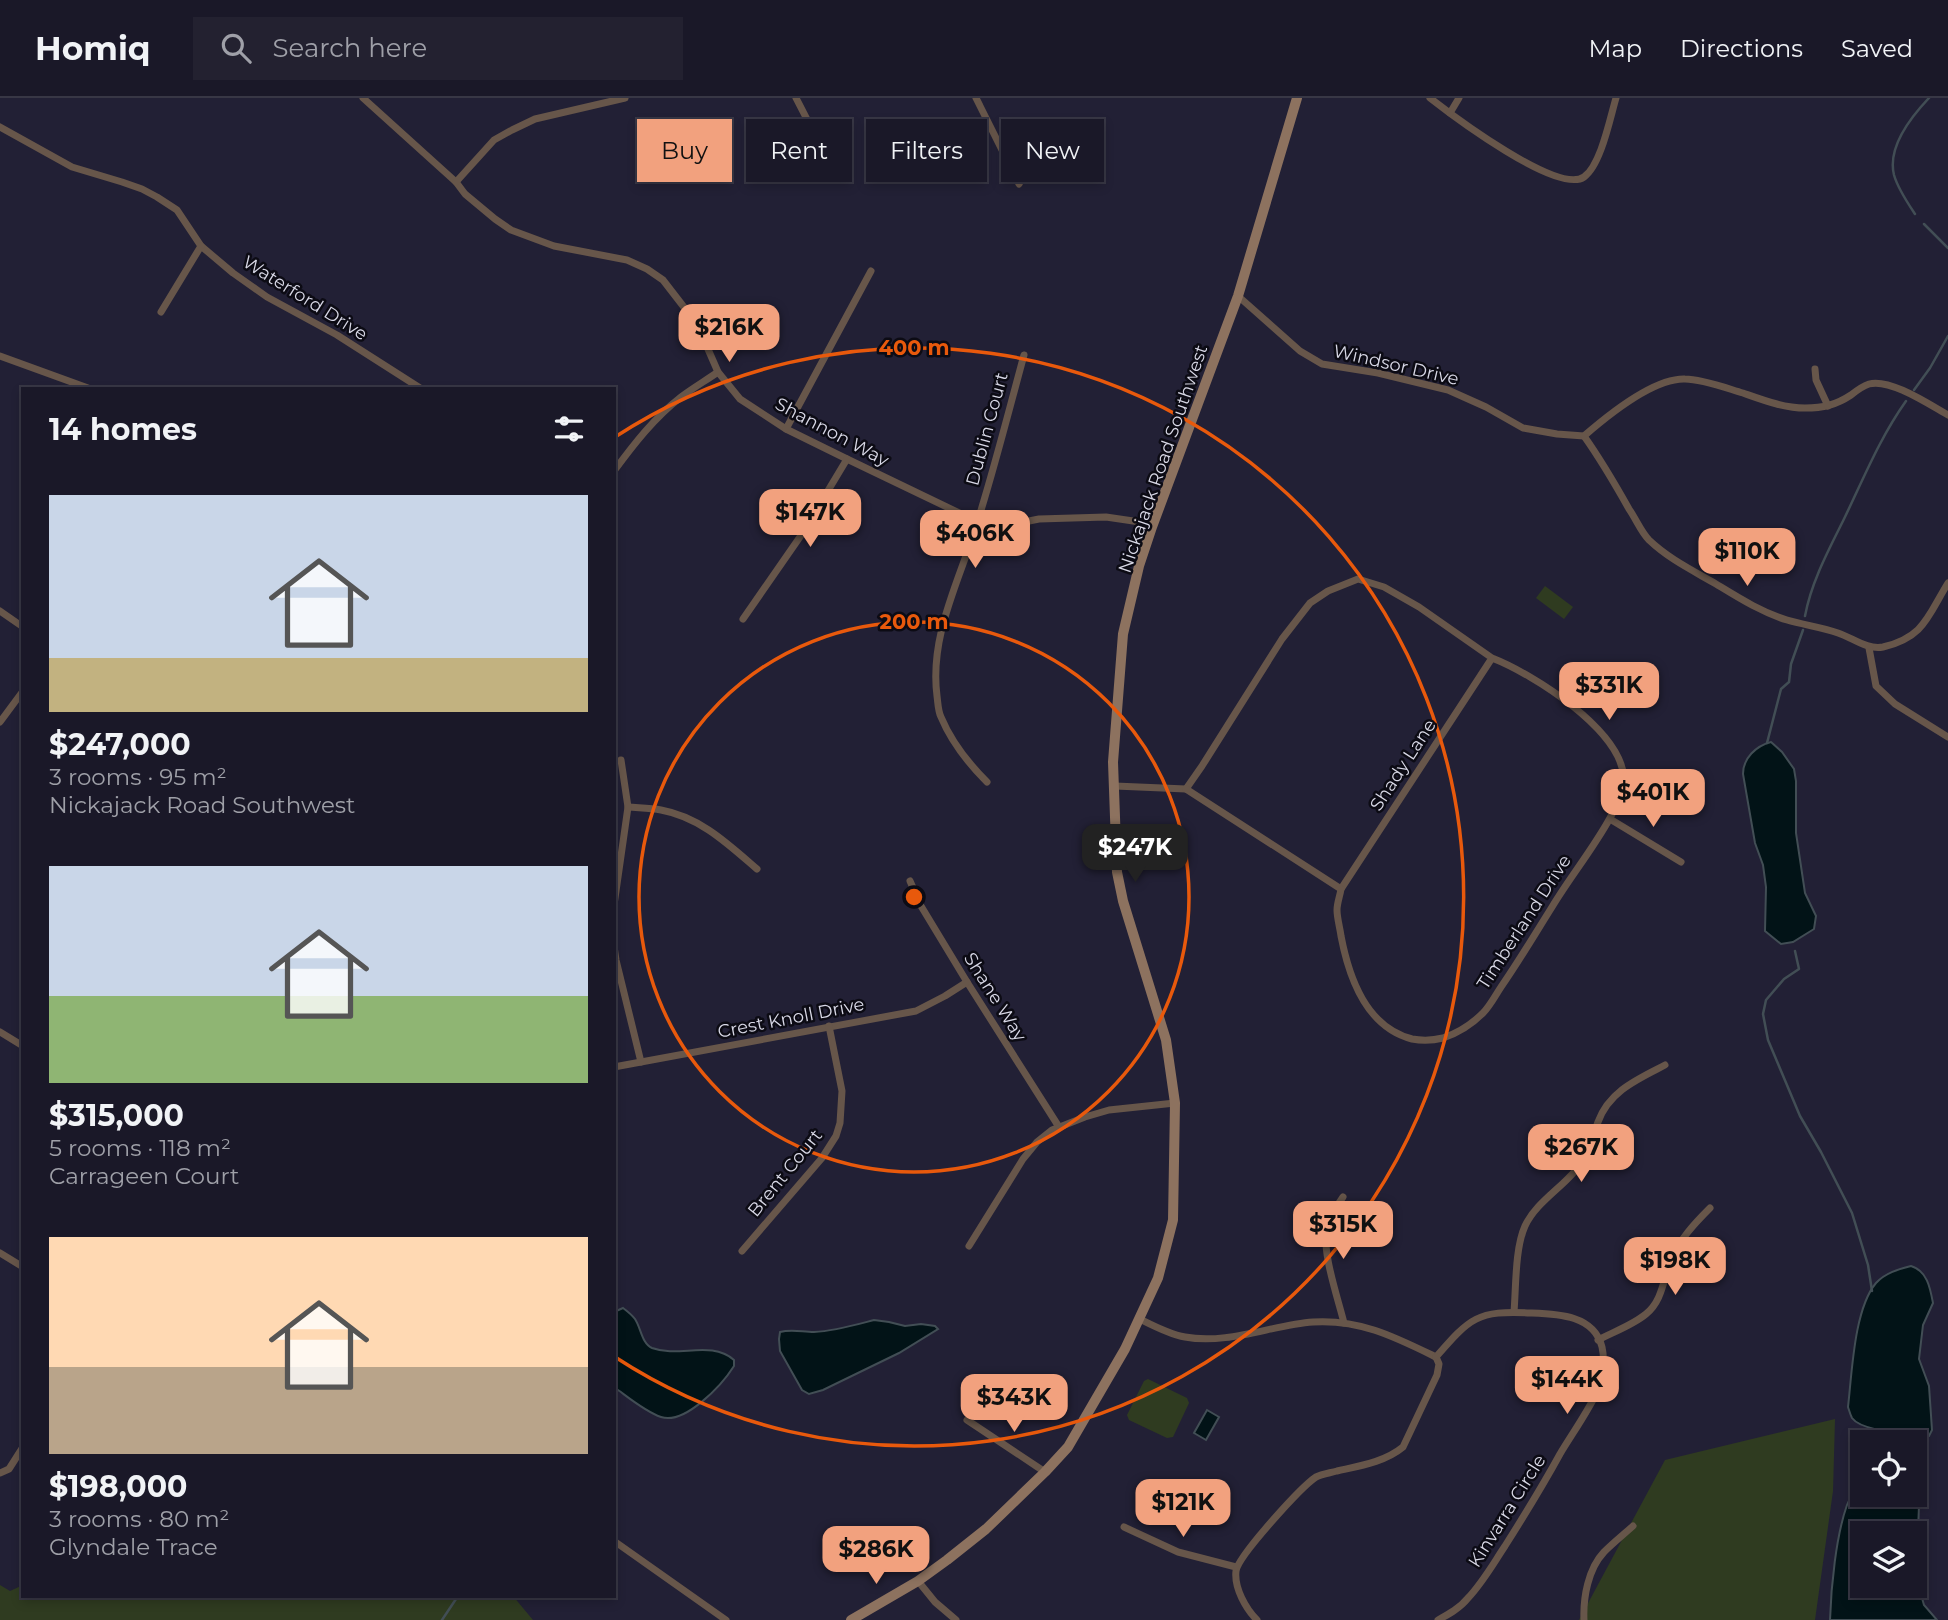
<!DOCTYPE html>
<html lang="en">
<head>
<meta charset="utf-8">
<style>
  body { margin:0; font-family:Montserrat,sans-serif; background:#232130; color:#f1f3f6; height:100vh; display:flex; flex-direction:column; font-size:26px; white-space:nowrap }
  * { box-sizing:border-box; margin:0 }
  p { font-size:23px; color:#9fa0a8 }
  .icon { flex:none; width:38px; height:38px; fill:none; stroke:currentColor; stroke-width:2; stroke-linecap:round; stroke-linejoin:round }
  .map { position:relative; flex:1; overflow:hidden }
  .details { position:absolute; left:21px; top:289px; width:595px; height:1211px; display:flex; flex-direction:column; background:#1a1828; border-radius:0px; box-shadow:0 4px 10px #0003,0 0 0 2px #383745 }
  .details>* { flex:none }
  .top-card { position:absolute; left:637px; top:21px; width:665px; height:63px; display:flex; gap:14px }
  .buttons { position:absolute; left:1850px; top:1332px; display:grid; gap:14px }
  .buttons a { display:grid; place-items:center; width:77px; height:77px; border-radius:0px; background:#1a1828; box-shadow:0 4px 10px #0003,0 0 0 2px #383745; font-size:35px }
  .price { position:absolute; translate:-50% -60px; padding:0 16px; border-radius:14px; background:#f2a17e; color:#111; font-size:23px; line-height:46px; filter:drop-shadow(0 2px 4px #0008) }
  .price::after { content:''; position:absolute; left:50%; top:42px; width:21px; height:16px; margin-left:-10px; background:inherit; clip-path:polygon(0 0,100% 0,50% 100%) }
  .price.current { background:#222; color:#fff }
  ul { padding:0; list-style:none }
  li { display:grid; align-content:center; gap:14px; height:371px; padding:0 28px }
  li span { display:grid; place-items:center; height:217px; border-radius:0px; color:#555 }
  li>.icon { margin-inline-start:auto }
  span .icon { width:126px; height:126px; fill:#fffc; stroke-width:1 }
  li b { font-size:30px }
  h2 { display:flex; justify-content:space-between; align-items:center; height:84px; padding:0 28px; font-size:30px }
  .pill { padding:0 24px; border-radius:0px; background:#1a1828; box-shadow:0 4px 10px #0003,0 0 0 2px #383745; font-size:24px; line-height:63px }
  .pill.current { background:#f2a17e; color:#111 }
  header { display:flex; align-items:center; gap:42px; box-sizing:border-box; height:98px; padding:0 35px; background:#1a1828; border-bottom:2px solid #383745 }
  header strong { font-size:33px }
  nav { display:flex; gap:38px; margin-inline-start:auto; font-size:24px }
  .search { width:490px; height:63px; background:#232130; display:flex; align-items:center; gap:18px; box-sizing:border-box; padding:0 24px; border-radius:0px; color:#9fa0a8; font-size:26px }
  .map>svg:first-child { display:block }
</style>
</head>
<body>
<header>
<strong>Homiq</strong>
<div class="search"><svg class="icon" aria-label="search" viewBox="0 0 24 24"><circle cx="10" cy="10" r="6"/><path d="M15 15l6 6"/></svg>Search here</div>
<nav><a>Map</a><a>Directions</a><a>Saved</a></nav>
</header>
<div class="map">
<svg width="1948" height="1522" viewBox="0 0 1948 1522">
  <rect width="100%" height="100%" fill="#222035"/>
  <g fill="#2f3b20">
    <polygon points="1545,488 1573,509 1564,521 1536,500"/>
    <polygon points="1148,1281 1187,1300 1189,1305 1173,1339 1167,1340 1129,1322 1127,1317 1144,1283"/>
    <polygon points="1835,1321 1833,1393 1815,1522 1579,1522 1665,1362"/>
    <polygon points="0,1487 10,1493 23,1487 23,1498 513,1498 533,1522 0,1522"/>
  </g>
  <g fill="#021317" stroke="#424e55" stroke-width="2" fill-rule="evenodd">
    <path d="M 1771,644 L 1782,654 L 1794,671 L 1796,683 L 1796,735 L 1805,795 L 1816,818 L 1814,831 L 1793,844 L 1781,846 L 1765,833 L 1766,789 L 1763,767 L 1755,745 L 1743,676 C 1743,660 1756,648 1771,644 Z"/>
    <path d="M 1911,1168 C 1927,1173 1930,1189 1933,1205 L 1923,1227 L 1919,1261 L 1929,1288 L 1932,1332 L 1929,1338 C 1913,1337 1862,1334 1852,1320 C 1850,1316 1849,1312 1848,1309 C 1852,1275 1854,1211 1876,1185 C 1885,1175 1899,1171 1911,1168 Z"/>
    <path d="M 623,1210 C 627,1213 632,1217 635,1221 C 641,1230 642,1246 652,1250 C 679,1260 711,1242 734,1262 L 734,1268 C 722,1287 685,1327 661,1319 C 644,1313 628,1299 614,1289 L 614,1214 Z"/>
    <path d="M 874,1222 L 889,1224 L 905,1228 L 921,1226 L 935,1228 L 938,1231 L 899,1255 L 823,1292 L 809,1296 L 802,1292 L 780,1253 L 779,1241 L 780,1234 C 792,1231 802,1234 814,1234 C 835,1233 855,1227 874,1222 Z"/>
    <polygon points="1207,1312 1219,1319 1206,1342 1194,1335"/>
    <path d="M 1862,1384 L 1862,1396 L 1914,1396 L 1915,1393 L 1919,1407 L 1918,1434 L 1921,1443 L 1923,1455 L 1920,1469 L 1920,1493 L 1924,1507 L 1937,1522 L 1830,1522 C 1831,1489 1836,1438 1847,1407 C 1850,1399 1857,1391 1862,1384 ZM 1862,1435 L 1914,1435 L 1914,1488 L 1862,1488 Z"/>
  </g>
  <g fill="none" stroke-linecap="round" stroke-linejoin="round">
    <g stroke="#424e55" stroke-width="2.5">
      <path d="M 1915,116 C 1907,104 1898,91 1894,77 C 1887,49 1911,19 1929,0"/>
      <polyline points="1924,126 1948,150"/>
      <polyline points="1914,292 1930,270 1948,238"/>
      <path d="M 1805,518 C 1811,485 1828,453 1843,423 C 1863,382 1879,341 1906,303"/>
      <polyline points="1767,645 1781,591 1789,584 1791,566 1803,532"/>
      <polyline points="1795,853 1799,871 1784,881 1766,902 1763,916 1768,942 1800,1018 1821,1054 1852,1115 1868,1167 1872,1193"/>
      <polyline points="1885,1333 1885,1344"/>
      <polyline points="442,1522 458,1498"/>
    </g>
    <g stroke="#67564a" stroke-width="7">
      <polyline points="363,0 456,84 465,96 495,121 511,132 554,148 627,162 647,171 663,182 697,226 718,274 740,301 786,331 847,361 978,424 1019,425 1039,421 1106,419 1140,424 1152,429"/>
      <polyline points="796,0 812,31"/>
      <polyline points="976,0 1019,86"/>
      <path d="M 1430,0 C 1453,18 1558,97 1584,79 C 1601,67 1610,20 1616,0"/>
      <polyline points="1450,15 1459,0"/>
      <polyline points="0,29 72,69 122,84 142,91 157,99 177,112 201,148 233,175 267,199 337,237 420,290"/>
      <polyline points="456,84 494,42 512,32 535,21 625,0"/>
      <path d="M 1238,198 L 1300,253 L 1322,266 L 1378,275 L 1448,292 L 1486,309 L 1523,330 L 1557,336 L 1584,338 C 1607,318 1654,280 1685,281 C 1702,281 1726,290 1743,295 C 1763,302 1784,310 1805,310 C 1823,310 1836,307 1851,297 C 1856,293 1863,288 1869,286 C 1890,280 1930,307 1948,317"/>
      <polyline points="161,214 201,148"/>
      <polyline points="0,258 88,290"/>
      <polyline points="1815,271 1816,282 1828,308"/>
      <polyline points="786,331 871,173"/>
      <path d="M 1584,338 C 1601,362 1615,386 1629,411 C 1636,421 1641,434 1649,442 C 1669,461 1692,472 1716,486 C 1739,500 1761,514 1787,522 C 1804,527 1821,529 1838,535 C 1853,540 1867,552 1883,549 C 1925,539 1928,517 1948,485"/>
      <path d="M 614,373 C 634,346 654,320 681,299 C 693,290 705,283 718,274"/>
      <polyline points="0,513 23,529"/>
      <polyline points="743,521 802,436 847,361"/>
      <polyline points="1869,550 1876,588 1895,606 1948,639"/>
      <polyline points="0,624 23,593"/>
      <path d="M 987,684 C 969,666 951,643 941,619 C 938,613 938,605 937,598 C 929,536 961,480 978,422 C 995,368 1009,312 1024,257"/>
      <path d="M 1115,688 L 1186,691 L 1202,668 L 1282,541 L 1310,505 L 1328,493 L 1358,481 L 1384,489 L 1419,509 L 1492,560 C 1533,576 1622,632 1624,681 C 1624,694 1616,709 1610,720 C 1593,751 1570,779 1552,809 C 1535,836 1519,863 1501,889 C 1495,898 1490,908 1483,915 C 1471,927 1458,935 1443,940 C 1431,943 1423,943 1412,941 C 1366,929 1349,880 1341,838 C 1340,830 1337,820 1337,812 C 1337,805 1340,798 1341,791 L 1492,560"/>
      <polyline points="1186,691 1341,791"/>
      <path d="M 628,709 C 639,710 650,710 661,712 C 700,719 728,746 757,771"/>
      <polyline points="1610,721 1681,764"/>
      <polyline points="910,783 921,808 967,884 1059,1029"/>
      <polyline points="614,807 628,709 621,662"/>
      <polyline points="614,848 616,862 641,964"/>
      <polyline points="0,934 23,948"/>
      <polyline points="614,969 916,913 945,898 967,884"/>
      <path d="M 1343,1099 C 1337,1108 1330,1117 1327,1128 C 1321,1153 1338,1200 1344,1225"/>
      <polyline points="969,1148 1023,1061 1037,1044 1052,1032 1085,1019 1109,1012 1175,1005"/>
      <polyline points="742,1153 822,1060 836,1038 840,1025 842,993 829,928"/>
      <polyline points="0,1155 23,1169"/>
      <path d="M 1514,1214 C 1516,1189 1515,1150 1525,1128 C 1535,1106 1560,1091 1575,1073 C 1587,1058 1592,1041 1598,1024 C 1609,993 1638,981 1665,967"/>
      <path d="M 1140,1221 C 1154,1228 1169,1236 1185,1239 C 1227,1247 1272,1227 1313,1224 C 1360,1221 1395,1239 1436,1259"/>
      <path d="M 1598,1242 C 1613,1234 1633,1227 1646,1216 C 1663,1202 1663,1181 1671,1162 C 1680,1141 1694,1126 1710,1110"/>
      <path d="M 1436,1259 C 1470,1220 1477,1212 1531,1215 C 1558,1216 1594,1217 1602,1249 C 1605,1262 1603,1280 1598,1292 C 1589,1312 1572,1336 1560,1356 C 1543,1387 1524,1418 1505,1448 C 1493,1466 1483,1484 1468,1500 C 1460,1510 1449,1516 1438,1522"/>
      <polyline points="967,1322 1045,1374"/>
      <polyline points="0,1375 9,1371 23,1349"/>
      <polyline points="1124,1429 1178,1454 1236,1469"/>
      <polyline points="614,1443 726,1522"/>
      <polyline points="918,1483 935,1504 956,1522"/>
      <path d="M 1257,1522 C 1246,1511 1234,1490 1236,1473 C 1238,1458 1301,1389 1316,1379 C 1322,1376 1330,1375 1337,1373 C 1359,1368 1385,1364 1403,1349 L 1437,1277 L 1439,1266 L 1436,1259"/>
      <path d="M 1584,1522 C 1583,1500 1588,1471 1604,1454 C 1613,1445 1623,1437 1633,1428"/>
    </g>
    <polyline stroke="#8d725f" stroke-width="10" points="851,1522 918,1483 947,1462 986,1431 1045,1374 1068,1349 1125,1251 1158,1180 1173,1122 1175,1005 1166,942 1123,803 1117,774 1113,664 1123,536 1139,468 1152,429 1238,198 1297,0"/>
  </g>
  <g fill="none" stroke="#e8590c" stroke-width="3.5">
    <circle cx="914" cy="799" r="275"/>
    <path d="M615 339A549 549 0 1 1 615 1259"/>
  </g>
  <g text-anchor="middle" stroke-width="5" stroke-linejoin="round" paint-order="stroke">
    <g font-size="18" fill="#d8d8e6" stroke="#0c0b14">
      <text transform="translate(305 200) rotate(32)" y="6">Waterford Drive</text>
      <text transform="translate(1396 267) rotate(13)" y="6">Windsor Drive</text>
      <text transform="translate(987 331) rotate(-75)" y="6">Dublin Court</text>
      <text transform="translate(832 334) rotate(28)" y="6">Shannon Way</text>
      <text transform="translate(1163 361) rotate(-71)" y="6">Nickajack Road Southwest</text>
      <text transform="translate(1403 667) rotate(-57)" y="6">Shady Lane</text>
      <text transform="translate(1524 824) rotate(-57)" y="6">Timberland Drive</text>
      <text transform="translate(995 899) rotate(58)" y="6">Shane Way</text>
      <text transform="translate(791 920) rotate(-11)" y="6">Crest Knoll Drive</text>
      <text transform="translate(785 1075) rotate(-51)" y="6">Brent Court</text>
      <text transform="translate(1507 1413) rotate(-58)" y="6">Kinvarra Circle</text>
    </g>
  </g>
  <circle cx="914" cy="799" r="10" fill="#e8590c" stroke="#0c0b14" stroke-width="3.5"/>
  <g font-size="21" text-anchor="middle" font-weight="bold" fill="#e8590c" stroke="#0c0b14" stroke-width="5" stroke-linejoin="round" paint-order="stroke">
    <text x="914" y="257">400 m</text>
    <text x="914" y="531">200 m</text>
  </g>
</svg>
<div class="buttons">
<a><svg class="icon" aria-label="locate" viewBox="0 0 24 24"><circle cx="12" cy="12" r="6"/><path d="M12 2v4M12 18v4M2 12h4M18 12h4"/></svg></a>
<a><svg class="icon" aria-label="layers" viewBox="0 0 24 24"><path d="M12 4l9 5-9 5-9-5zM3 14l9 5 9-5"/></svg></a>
</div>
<b class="price" style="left:729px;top:266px">$216K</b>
<b class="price" style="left:810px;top:451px">$147K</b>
<b class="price" style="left:975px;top:472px">$406K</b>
<b class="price" style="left:1747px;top:490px">$110K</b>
<b class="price" style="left:1609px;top:624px">$331K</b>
<b class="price" style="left:1653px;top:731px">$401K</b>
<b class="price current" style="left:1135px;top:786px">$247K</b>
<b class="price" style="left:1581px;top:1086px">$267K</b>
<b class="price" style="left:1343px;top:1163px">$315K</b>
<b class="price" style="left:1675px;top:1199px">$198K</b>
<b class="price" style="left:1567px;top:1318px">$144K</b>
<b class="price" style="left:1014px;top:1336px">$343K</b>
<b class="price" style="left:1183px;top:1441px">$121K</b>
<b class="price" style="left:876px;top:1488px">$286K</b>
<div class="top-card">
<a class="pill current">Buy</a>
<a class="pill">Rent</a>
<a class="pill">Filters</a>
<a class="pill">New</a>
</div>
<section class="details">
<h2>14 homes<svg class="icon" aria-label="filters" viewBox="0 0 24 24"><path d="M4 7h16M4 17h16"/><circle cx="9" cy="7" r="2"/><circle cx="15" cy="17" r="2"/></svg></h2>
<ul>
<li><span style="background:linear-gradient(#c9d6e8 75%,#c2b280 0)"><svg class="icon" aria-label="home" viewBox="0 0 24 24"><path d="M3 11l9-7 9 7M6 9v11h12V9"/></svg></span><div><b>$247,000</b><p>3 rooms · 95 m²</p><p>Nickajack Road Southwest</p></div></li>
<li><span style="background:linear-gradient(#c9d6e8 60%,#8fb573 0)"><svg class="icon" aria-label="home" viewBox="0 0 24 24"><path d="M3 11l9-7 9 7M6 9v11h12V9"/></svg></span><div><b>$315,000</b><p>5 rooms · 118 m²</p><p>Carrageen Court</p></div></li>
<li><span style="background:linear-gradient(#ffd9b3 60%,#b9a48a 0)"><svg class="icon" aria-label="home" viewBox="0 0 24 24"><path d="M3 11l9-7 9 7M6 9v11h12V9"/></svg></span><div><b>$198,000</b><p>3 rooms · 80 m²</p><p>Glyndale Trace</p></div></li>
</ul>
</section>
</div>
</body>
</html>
